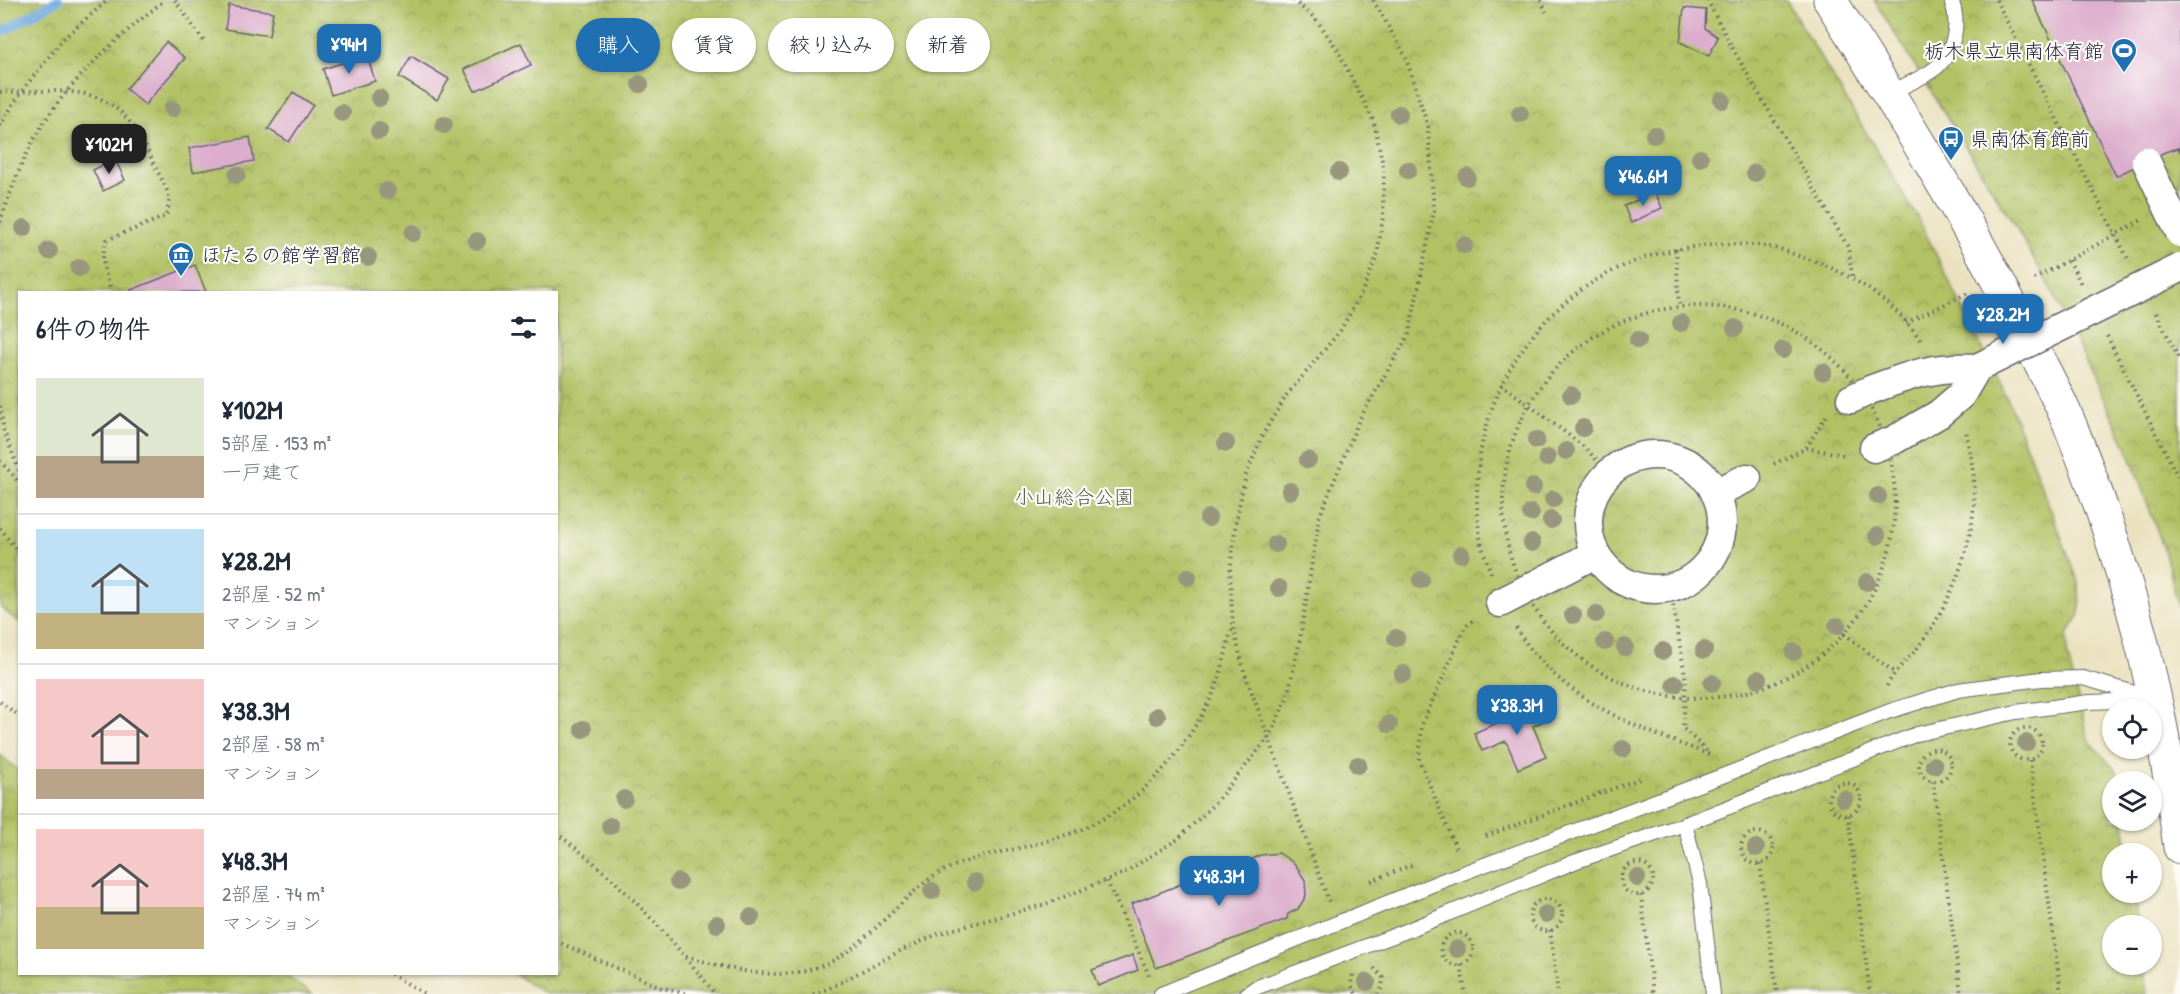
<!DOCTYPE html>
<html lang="ja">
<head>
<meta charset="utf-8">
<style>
  body { margin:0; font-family:"Patrick Hand","Klee One",sans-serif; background:#f2f2f3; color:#1f2937; height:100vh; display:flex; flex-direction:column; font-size:22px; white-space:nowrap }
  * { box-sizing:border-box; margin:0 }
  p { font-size:20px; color:#747a83 }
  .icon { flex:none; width:33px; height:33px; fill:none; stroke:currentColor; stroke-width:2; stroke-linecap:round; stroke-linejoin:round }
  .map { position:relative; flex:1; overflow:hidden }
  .sheet { position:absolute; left:18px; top:291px; width:540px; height:684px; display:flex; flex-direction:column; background:#fff; border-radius:0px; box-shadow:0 2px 4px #0004 }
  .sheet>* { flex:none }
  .top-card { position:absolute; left:576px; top:18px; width:570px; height:54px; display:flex; gap:12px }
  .fabs { position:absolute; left:2102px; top:699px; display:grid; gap:12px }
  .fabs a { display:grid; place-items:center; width:60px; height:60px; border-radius:50%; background:#fff; box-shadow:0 2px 4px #0004; font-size:30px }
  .price { position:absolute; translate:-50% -51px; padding:0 14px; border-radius:12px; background:#1f6fb2; color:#fff; font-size:20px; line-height:39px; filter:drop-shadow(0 2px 3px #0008) }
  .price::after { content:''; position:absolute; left:50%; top:36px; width:18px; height:14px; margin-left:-9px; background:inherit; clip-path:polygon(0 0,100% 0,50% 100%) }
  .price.current { background:#222; color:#fff }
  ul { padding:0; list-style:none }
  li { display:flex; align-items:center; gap:18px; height:150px; padding:0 18px }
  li+li { border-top:2px solid #e0e1e3 }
  li span { display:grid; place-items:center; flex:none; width:168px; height:120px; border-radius:0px; color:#555 }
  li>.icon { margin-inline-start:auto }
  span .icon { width:72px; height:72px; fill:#fffc; stroke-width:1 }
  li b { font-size:26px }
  h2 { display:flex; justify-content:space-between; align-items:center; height:72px; padding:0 18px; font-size:26px }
  .chip { padding:0 21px; border-radius:27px; background:#fff; box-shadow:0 2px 4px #0004; font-size:21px; line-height:54px }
  .chip.current { background:#1f6fb2; color:#fff }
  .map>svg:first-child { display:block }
</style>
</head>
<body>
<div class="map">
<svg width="2180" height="994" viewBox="0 0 2180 994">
  <defs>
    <pattern id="grass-tufts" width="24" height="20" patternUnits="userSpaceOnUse" patternTransform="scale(1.5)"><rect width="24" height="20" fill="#b1c164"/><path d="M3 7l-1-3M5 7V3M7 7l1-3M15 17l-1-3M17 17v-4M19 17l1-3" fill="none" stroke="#909c54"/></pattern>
    <pattern id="park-crowns" width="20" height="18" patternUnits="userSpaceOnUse" patternTransform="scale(1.5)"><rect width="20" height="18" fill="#b1c164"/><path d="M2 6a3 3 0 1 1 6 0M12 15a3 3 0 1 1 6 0" fill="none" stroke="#909c54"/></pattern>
  </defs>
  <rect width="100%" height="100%" fill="#fdfcf7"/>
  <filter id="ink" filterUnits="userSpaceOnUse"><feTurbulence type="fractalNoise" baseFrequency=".0167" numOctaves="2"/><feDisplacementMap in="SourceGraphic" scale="12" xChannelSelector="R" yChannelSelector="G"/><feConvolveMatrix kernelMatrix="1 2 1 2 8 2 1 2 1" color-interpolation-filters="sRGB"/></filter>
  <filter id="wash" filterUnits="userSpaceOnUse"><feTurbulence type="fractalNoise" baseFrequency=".008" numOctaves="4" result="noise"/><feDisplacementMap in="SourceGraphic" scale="24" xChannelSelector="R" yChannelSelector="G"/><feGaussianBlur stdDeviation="1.35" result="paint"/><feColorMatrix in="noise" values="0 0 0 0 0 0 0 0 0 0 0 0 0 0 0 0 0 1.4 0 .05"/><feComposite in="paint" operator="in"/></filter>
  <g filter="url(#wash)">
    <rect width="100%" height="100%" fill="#eae1be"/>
    <polygon fill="url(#grass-tufts)" stroke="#6a7250" stroke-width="1.5" points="0,755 19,771 20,974 283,974 312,994 0,994"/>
    <g fill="url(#park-crowns)" stroke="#6a7250" stroke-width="1.5">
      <polygon points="0,0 1786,0 1919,220 2009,402 2079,583 2080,614 2067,635 2067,654 2088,739 2117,772 2119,781 2112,782 2112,820 2124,821 2128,853 2112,854 2112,892 2134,893 2138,925 2112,926 2112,964 2143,965 2147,994 546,994 514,974 556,974 556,292 20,292 19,622 0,607"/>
      <polygon points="1874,0 2180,0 2180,612 2164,549 2128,450 2053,293 2017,229"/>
    </g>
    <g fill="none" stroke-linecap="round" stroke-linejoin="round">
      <polyline stroke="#6da8de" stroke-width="10" points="0,33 58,0"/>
    </g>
    <g id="blocks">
      <g fill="#dcadcc">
        <polygon points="2032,0 2180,0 2180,152 2178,148 2165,152 2116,176"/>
        <polygon points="229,5 273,12 269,36 225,29"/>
        <polygon points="1684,8 1706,10 1705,28 1718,37 1709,56 1680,42"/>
        <polygon points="166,42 185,58 145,105 126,89"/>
        <polygon points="521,43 531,65 475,91 464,69"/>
        <polygon points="367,55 375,81 331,95 323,69"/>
        <polygon points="411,56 449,79 437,100 399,77"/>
        <polygon points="293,92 313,105 289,142 268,129"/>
        <polygon points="250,137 254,161 193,172 189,148"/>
        <polygon points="115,159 125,180 103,191 93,170"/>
        <polygon points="1655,192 1662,208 1631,223 1624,206"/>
        <polygon points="195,265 206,292 132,292 131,290"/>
        <polygon points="1543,703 1550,718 1533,726 1546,757 1518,769 1506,741 1482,751 1474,733"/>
        <polygon points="1279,853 1295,864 1305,880 1306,896 1298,909 1288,914 1287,919 1156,968 1131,904 1229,865 1234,877 1246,863 1260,855"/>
        <polygon points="1133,955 1138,970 1098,986 1092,970"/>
      </g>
    </g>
  </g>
  <g filter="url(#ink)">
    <use href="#blocks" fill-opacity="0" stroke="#686569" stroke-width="1.5"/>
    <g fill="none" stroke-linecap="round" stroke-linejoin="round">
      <defs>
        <g id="lane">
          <path d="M 1889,93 C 1903,86 1926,77 1938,66 C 1955,50 1960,21 1951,0"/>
          <polyline points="1685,824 1700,884 1713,994"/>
          <polyline points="1161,994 1444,880 1722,776 1890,711 1958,690 2041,679 2083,678 2152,698"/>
          <polyline points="1247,994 1255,988 1401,933 1574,862 1685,824 1917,734 2016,712 2089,702 2145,700"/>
        </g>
        <g id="street">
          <polyline points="1851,399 1870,390"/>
          <polyline points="1874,448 1894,440"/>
          <circle cx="1655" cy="522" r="67"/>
          <polyline points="1715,493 1747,478"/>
          <polyline points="1500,603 1595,554"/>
        </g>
        <path id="secondary" d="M 1830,0 C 1901,113 1972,226 2031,345 C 2044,371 2059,398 2070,425 C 2125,559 2162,702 2180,847"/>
      </defs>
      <use href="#lane" stroke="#686569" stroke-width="16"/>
      <use href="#street" stroke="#686569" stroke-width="31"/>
      <use href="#secondary" stroke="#686569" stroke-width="35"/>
      <g stroke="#686569" stroke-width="4" stroke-dasharray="1.5 4.5" stroke-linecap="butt">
        <polyline points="175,0 205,43"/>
        <polyline points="1293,0 1316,19 1337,49 1374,122 1384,170 1383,217 1377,256 1361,294 1340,331 1286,396 1263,434 1246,475 1236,521 1230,572 1233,626 1244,671 1329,902"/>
        <polyline points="1541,0 1546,12"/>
        <polyline points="1707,0 1734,51 1848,247 1853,280"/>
        <polyline points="1996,0 2129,261"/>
        <path d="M 0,92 C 76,91 117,80 152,160 C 157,172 167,186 169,198 C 170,203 167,211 166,216 L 107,240 C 99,260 105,273 112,292"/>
        <polyline points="0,126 21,92 64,38 108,0"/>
        <path d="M 0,222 C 11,191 22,158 40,129 C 71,78 119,36 165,0"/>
        <polyline points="1676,249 1679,308"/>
        <polyline points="2069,260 2081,284"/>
        <polyline points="2034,279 2142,220"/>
        <circle cx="1699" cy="502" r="196"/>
        <polyline points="2156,313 2180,361"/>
        <polyline points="1906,323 1968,293"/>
        <polyline points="2107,336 2180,481"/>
        <polyline points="1501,384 1582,445 1610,473"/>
        <polyline points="0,406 4,431 20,473"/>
        <polyline points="1806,448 1845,455"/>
        <polyline points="0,461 20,483"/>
        <polyline points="1774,464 1806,448 1826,416"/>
        <polyline points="0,528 20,554"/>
        <path d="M 1491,573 C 1488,563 1483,553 1481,543 C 1456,400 1548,265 1693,247 C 1720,243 1748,243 1775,248 C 1785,250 1795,255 1805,258 C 1850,272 1895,302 1921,341"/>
        <polyline points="1670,587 1686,681 1683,728 1710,754"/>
        <path d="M 1516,628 C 1561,701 1634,727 1711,755"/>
        <polyline points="1844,634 1894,672"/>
        <path d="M 1887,686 C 1895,669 1907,662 1918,647 C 1952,604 1978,535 1974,480 C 1973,464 1968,447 1966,430"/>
        <polyline points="0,702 20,716"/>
        <circle cx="2026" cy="744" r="16"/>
        <circle cx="1935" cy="765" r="16"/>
        <polyline points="2030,760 2061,994"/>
        <polyline points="1933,781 1961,994"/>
        <circle cx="1845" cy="799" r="16"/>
        <polyline points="1848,815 1870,994"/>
        <circle cx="1757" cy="848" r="16"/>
        <path d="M 556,833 C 617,877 669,935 715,994"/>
        <polyline points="1486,836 1642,778"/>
        <polyline points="1456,848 1419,760 1422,725 1465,627 1474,619"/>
        <circle cx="1637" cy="879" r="16"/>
        <polyline points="1760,864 1777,994"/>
        <polyline points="1107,881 1149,975"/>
        <polyline points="1371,881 1414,864"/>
        <polyline points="1641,895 1653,994"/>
        <circle cx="1546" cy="915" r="16"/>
        <polyline points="1550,930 1558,994"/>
        <circle cx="1457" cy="949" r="16"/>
        <polyline points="556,941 662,988 688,994"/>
        <path d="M 686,956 C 735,971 788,986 836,959 C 853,949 868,935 882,922 C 901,904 921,882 945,870 C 978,854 1015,851 1050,840 C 1064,836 1080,831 1093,824 C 1145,799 1186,748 1212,696 C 1222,675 1226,649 1232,627"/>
        <polyline points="1461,965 1465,994"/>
        <polyline points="1374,968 1383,978 1382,988 1378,994"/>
        <polyline points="391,974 425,994"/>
        <polyline points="1353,975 1351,985 1356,994"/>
        <polyline points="813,994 828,989 900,951 940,933 1046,904 1122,874 1178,839 1216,802 1269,737 1287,698 1300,639 1319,518 1359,420 1409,334 1434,211 1428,127 1405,55 1373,0"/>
      </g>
      <use href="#lane" stroke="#fff" stroke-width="14"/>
      <use href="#street" stroke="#fff" stroke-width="28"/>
      <use href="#secondary" stroke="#fff" stroke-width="33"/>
      <defs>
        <g id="street-bridge">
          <polyline points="2146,161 2180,233"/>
          <path d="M 1870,390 C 1910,375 1933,366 1977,368"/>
          <polyline points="1894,440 1939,414 1961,395 1977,368 2180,268"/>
        </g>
      </defs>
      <use href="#street-bridge" stroke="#686569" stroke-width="31" stroke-linecap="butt"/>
      <use href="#street-bridge" stroke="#fff" stroke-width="28"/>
    </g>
    <g fill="#98977e">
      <circle cx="640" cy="84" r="9"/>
      <circle cx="379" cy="98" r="9"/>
      <circle cx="1722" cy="100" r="9"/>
      <circle cx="172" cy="109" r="9"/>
      <circle cx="342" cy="113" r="9"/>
      <circle cx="1399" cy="114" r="9"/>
      <circle cx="1520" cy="114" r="9"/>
      <circle cx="444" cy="125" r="9"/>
      <circle cx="379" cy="131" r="9"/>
      <circle cx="1654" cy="135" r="9"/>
      <circle cx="1700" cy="158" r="9"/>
      <circle cx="1408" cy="170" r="9"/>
      <circle cx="1339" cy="172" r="9"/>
      <circle cx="1755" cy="173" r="9"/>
      <circle cx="237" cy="175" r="9"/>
      <circle cx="1467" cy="177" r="9"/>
      <circle cx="387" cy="191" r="9"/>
      <circle cx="24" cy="228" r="9"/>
      <circle cx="413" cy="233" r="9"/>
      <circle cx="477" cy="241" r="9"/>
      <circle cx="1464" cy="245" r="9"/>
      <circle cx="49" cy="251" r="9"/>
      <circle cx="368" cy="257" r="9"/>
      <circle cx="79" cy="268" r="9"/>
      <circle cx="1681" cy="323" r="9"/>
      <circle cx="1735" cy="328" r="9"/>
      <circle cx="1638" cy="340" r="9"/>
      <circle cx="1783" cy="350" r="9"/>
      <circle cx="1823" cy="372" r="9"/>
      <circle cx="1571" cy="395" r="9"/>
      <circle cx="1583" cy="428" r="9"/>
      <circle cx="1536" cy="440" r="9"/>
      <circle cx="1226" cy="443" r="9"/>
      <circle cx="1566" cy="451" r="9"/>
      <circle cx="1547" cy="458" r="9"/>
      <circle cx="1308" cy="460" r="9"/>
      <circle cx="1533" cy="487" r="9"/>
      <circle cx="1290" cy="491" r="9"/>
      <circle cx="1878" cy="496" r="9"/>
      <circle cx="1553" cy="499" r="9"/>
      <circle cx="1531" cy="513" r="9"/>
      <circle cx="1208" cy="518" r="9"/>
      <circle cx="1551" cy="520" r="9"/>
      <circle cx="1877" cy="536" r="9"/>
      <circle cx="1532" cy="543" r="9"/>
      <circle cx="1276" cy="544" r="9"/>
      <circle cx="1461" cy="554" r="9"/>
      <circle cx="1188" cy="577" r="9"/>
      <circle cx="1421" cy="580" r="9"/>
      <circle cx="1867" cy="582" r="9"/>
      <circle cx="1279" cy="588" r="9"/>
      <circle cx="1596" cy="614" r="9"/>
      <circle cx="1573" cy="615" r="9"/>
      <circle cx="1837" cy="626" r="9"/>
      <circle cx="1396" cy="638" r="9"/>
      <circle cx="1605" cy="642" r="9"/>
      <circle cx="1625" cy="647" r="9"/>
      <circle cx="1704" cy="650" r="9"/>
      <circle cx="1663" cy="651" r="9"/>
      <circle cx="1794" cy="652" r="9"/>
      <circle cx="1403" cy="674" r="9"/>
      <circle cx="1758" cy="679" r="9"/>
      <circle cx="1712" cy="683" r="9"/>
      <circle cx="1675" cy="684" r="9"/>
      <circle cx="1157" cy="716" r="9"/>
      <circle cx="1389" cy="724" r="9"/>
      <circle cx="583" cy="729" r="9"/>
      <circle cx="2026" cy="743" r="9"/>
      <circle cx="1623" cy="749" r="9"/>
      <circle cx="1358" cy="765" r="9"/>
      <circle cx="1934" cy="765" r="9"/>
      <circle cx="624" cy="799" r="9"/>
      <circle cx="1844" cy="799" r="9"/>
      <circle cx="610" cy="826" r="9"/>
      <circle cx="1756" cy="848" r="9"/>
      <circle cx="1637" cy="878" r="9"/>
      <circle cx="678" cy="882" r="9"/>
      <circle cx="975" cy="882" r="9"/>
      <circle cx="932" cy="891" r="9"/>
      <circle cx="1546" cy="914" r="9"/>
      <circle cx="751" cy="917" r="9"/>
      <circle cx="717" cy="924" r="9"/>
      <circle cx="1457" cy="949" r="9"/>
      <circle cx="1367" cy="982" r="9"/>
    </g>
  </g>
  <defs>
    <symbol id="stadium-pin" viewBox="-11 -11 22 30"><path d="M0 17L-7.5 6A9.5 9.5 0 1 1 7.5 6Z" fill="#1f6fb2" stroke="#fdfcf7"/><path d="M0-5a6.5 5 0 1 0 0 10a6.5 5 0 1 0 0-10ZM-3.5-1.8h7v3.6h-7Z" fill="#fff"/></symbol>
    <symbol id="bus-pin" viewBox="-11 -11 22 30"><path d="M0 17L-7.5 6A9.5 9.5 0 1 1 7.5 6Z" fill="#1f6fb2" stroke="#fdfcf7"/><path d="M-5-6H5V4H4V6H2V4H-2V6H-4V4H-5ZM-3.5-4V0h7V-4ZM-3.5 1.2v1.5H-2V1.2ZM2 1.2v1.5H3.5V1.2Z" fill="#fff"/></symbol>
    <symbol id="museum-pin" viewBox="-11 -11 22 30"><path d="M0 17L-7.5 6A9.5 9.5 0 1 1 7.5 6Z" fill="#1f6fb2" stroke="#fdfcf7"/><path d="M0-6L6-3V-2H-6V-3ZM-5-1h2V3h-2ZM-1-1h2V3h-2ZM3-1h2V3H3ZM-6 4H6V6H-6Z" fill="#fff"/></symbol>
  </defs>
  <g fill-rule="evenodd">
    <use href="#stadium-pin" x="2109" y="36" width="30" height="40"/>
    <use href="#bus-pin" x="1936" y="124" width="30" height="40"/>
    <use href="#museum-pin" x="166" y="240" width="30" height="40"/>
  </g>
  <g text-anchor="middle" stroke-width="4.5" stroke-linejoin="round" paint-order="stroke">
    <g font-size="20" fill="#22223b" stroke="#fdfcf7" text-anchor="start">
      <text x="2104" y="58" text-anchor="end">栃木県立県南体育館</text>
      <text x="1970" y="146">県南体育館前</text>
      <text x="201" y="262">ほたるの館学習館</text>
    </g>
    <g font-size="20" fill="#545a49" stroke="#fdfcf7">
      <text x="1074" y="504">小山総合公園</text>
    </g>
  </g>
</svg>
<div class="fabs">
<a><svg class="icon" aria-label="locate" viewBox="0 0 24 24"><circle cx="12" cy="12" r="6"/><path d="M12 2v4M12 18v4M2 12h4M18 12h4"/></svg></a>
<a><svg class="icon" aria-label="layers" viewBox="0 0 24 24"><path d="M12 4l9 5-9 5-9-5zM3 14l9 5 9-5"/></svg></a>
<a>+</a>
<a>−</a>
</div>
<b class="price" style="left:349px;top:75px">¥94M</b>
<b class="price current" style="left:109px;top:175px">¥102M</b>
<b class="price" style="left:1643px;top:207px">¥46.6M</b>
<b class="price" style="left:2003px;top:345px">¥28.2M</b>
<b class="price" style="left:1517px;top:736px">¥38.3M</b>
<b class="price" style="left:1219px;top:907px">¥48.3M</b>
<div class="top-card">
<a class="chip current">購入</a>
<a class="chip">賃貸</a>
<a class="chip">絞り込み</a>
<a class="chip">新着</a>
</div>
<section class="sheet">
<h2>6件の物件<svg class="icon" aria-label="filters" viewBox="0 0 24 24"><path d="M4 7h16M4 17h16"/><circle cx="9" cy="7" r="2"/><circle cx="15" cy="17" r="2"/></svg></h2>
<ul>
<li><span style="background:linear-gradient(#dfe7d0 65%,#b9a48a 0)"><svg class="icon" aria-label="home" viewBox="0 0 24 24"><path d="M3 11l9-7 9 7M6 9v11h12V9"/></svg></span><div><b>¥102M</b><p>5部屋 · 153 m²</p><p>一戸建て</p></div></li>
<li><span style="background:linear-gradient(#bfe0f5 70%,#c2b280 0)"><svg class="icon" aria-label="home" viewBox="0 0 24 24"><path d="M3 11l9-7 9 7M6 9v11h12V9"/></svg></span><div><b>¥28.2M</b><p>2部屋 · 52 m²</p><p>マンション</p></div></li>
<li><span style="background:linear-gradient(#f6c9c9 75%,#b9a48a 0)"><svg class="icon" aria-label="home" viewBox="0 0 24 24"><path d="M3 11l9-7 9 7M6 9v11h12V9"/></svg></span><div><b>¥38.3M</b><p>2部屋 · 58 m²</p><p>マンション</p></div></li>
<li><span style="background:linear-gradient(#f6c9c9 65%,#c2b280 0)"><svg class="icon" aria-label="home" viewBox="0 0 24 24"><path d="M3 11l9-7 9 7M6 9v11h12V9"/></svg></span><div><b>¥48.3M</b><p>2部屋 · 74 m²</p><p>マンション</p></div></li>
</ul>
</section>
</div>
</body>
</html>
